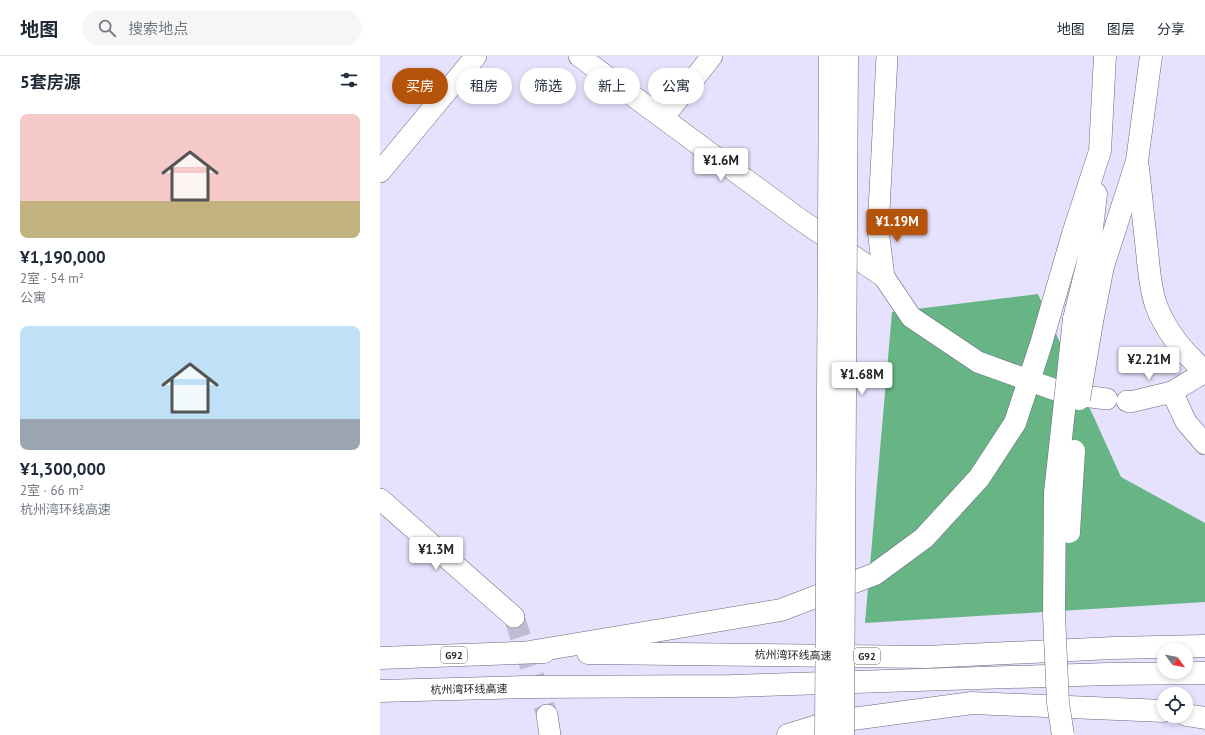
<!DOCTYPE html>
<html lang="zh">
<head>
<meta charset="utf-8">
<style>
  body { margin:0; font-family:"PT Sans","Noto Sans SC",sans-serif; background:#f6f6f7; color:#1f2937; height:100vh; display:flex; flex-direction:column; font-size:15px; white-space:nowrap }
  * { box-sizing:border-box; margin:0 }
  p { font-size:13px; color:#747a83 }
  .icon { flex:none; width:22px; height:22px; fill:none; stroke:currentColor; stroke-width:2; stroke-linecap:round; stroke-linejoin:round }
  .map { position:relative; flex:1; overflow:hidden }
  .drawer { display:flex; flex-direction:column; background:#fff; width:380px }
  .drawer>* { flex:none }
  .guide { position:absolute; left:12px; top:12px; width:380px; height:36px; display:flex; gap:8px }
  .needle { width:26px; rotate:122deg }
  .controls { position:absolute; left:777px; top:587px; display:grid; gap:8px }
  .controls a { display:grid; place-items:center; width:36px; height:36px; border-radius:50%; background:#fff; box-shadow:0 2px 6px #0003; font-size:20px }
  .price { position:absolute; translate:-50% -34px; padding:0 9px; border-radius:4px; background:#fff; color:#222; font-size:13px; line-height:26px; filter:drop-shadow(0 1px 2px #0008) }
  .price::after { content:''; position:absolute; left:50%; top:24px; width:12px; height:9px; margin-left:-6px; background:inherit; clip-path:polygon(0 0,100% 0,50% 100%) }
  .price.current { background:#b45309; color:#fff }
  ul { padding:0; list-style:none }
  li { display:grid; align-content:center; gap:8px; height:212px; padding:0 20px }
  li span { display:grid; place-items:center; height:124px; border-radius:8px; color:#555 }
  li>.icon { margin-inline-start:auto }
  span .icon { width:72px; height:72px; fill:#fffc; stroke-width:1 }
  li b { font-size:17px }
  h2 { display:flex; justify-content:space-between; align-items:center; height:48px; padding:0 20px; font-size:17px }
  .pill { padding:0 14px; border-radius:18px; background:#fff; box-shadow:0 2px 6px #0003; font-size:14px; line-height:36px }
  .pill.current { background:#b45309; color:#fff }
  header { display:flex; align-items:center; gap:24px; box-sizing:border-box; height:56px; padding:0 20px; background:#fff; border-bottom:1px solid #e0e1e3 }
  header strong { font-size:19px }
  nav { display:flex; gap:22px; margin-inline-start:auto; font-size:14px }
  .search { width:280px; height:36px; background:#f6f6f7; display:flex; align-items:center; gap:10px; box-sizing:border-box; padding:0 14px; border-radius:22px; color:#747a83; font-size:15px }
  main { display:flex; flex:1; min-height:0 }
  .map>svg:first-child { display:block }
</style>
</head>
<body>
<header>
<strong>地图</strong>
<div class="search"><svg class="icon" aria-label="search" viewBox="0 0 24 24"><circle cx="10" cy="10" r="6"/><path d="M15 15l6 6"/></svg>搜索地点</div>
<nav><a>地图</a><a>图层</a><a>分享</a></nav>
</header>
<main>
<section class="drawer">
<h2>5套房源<svg class="icon" aria-label="filters" viewBox="0 0 24 24"><path d="M4 7h16M4 17h16"/><circle cx="9" cy="7" r="2"/><circle cx="15" cy="17" r="2"/></svg></h2>
<ul>
<li><span style="background:linear-gradient(#f6c9c9 70%,#c2b280 0)"><svg class="icon" aria-label="home" viewBox="0 0 24 24"><path d="M3 11l9-7 9 7M6 9v11h12V9"/></svg></span><div><b>¥1,190,000</b><p>2室 · 54 m²</p><p>公寓</p></div></li>
<li><span style="background:linear-gradient(#bfe0f5 75%,#9aa5b1 0)"><svg class="icon" aria-label="home" viewBox="0 0 24 24"><path d="M3 11l9-7 9 7M6 9v11h12V9"/></svg></span><div><b>¥1,300,000</b><p>2室 · 66 m²</p><p>杭州湾环线高速</p></div></li>
</ul>
</section>
<div class="map">
<svg width="825" height="679" viewBox="0 0 825 679">
  <rect width="100%" height="100%" fill="#e6e1fc"/>
  <polygon fill="#67b484" points="658,238 741,421 825,467 825,546 485,567 512,256"/>
  <g fill="none" stroke-linecap="round" stroke-linejoin="round">
    <polyline stroke="#bfbbd2" stroke-width="21" stroke-dasharray="21 10" stroke-linecap="butt" points="134,561 167,659"/>
    <defs>
      <g id="minor">
        <polyline points="199,0 418,162 504,221"/>
        <polyline points="507,0 498,174 504,221 531,261 598,306 640,321"/>
        <polyline points="283,62 332,0"/>
        <polyline points="0,116 96,0"/>
        <polyline points="659,328 687,338 727,343"/>
        <polyline points="792,336 806,366 825,388"/>
        <polyline points="747,345 750,346 792,336 825,316"/>
        <polyline points="0,443 134,561"/>
        <polyline points="167,659 170,679"/>
      </g>
      <g id="highway">
        <path d="M 758,112 C 761,140 764,167 767,195 C 769,213 770,232 776,249 C 785,274 805,299 825,315"/>
        <polyline points="694,263 708,206 716,138"/>
        <polyline points="712,266 723,210 757,105 771,0"/>
        <polyline points="149,596 401,554 495,518 544,482 599,422 635,367 661,288 693,178 720,95 725,0"/>
        <polyline points="208,597 546,601 733,592 825,590"/>
        <polyline points="0,602 164,596"/>
        <polyline points="0,635 145,631 351,630 728,618 825,617"/>
        <polyline points="806,659 825,662"/>
        <polyline points="408,679 450,666 592,647 784,655"/>
      </g>
    </defs>
    <use href="#minor" stroke="#6b667e" stroke-width="22"/>
    <use href="#highway" stroke="#6b667e" stroke-width="23"/>
    <use href="#minor" stroke="#fff" stroke-width="21"/>
    <use href="#highway" stroke="#fff" stroke-width="22"/>
    <defs>
      <g id="major-bridge">
        <polyline points="446,679 450,0"/>
        <polyline points="463,679 467,0"/>
      </g>
      <g id="highway-bridge">
        <polyline points="699,343 712,266"/>
        <polyline points="689,476 694,395"/>
        <polyline points="683,679 678,647 674,559 675,437 694,263"/>
      </g>
    </defs>
    <use href="#major-bridge" stroke="#6b667e" stroke-width="23" stroke-linecap="butt"/>
    <use href="#highway-bridge" stroke="#6b667e" stroke-width="23" stroke-linecap="butt"/>
    <use href="#major-bridge" stroke="#fff" stroke-width="22"/>
    <use href="#highway-bridge" stroke="#fff" stroke-width="22"/>
  </g>
  <g text-anchor="middle" stroke-width="4" stroke-linejoin="round" paint-order="stroke">
    <g fill="#fff" stroke="#66646b" stroke-width="1">
      <rect x="61" y="591" width="26" height="16" rx="3"/>
      <rect x="474" y="592" width="26" height="16" rx="3"/>
    </g>
    <g font-size="10" font-weight="bold" fill="#24222c">
      <text x="74" y="603">G92</text>
      <text x="487" y="604">G92</text>
    </g>
    <g font-size="11" fill="#24222c" stroke="#fff">
      <text transform="translate(413 599) rotate(1)" y="4">杭州湾环线高速</text>
      <text transform="translate(89 633) rotate(-1)" y="4">杭州湾环线高速</text>
    </g>
  </g>
</svg>
<div class="controls">
<a><svg class="needle" viewBox="-14 -14 28 28"><path d="M0-13l5 13h-10z" fill="#e53935"/><path d="M0 13l5-13h-10z" fill="#747a83"/></svg></a>
<a><svg class="icon" aria-label="locate" viewBox="0 0 24 24"><circle cx="12" cy="12" r="6"/><path d="M12 2v4M12 18v4M2 12h4M18 12h4"/></svg></a>
</div>
<b class="price" style="left:341px;top:126px">¥1.6M</b>
<b class="price current" style="left:517px;top:187px">¥1.19M</b>
<b class="price" style="left:769px;top:325px">¥2.21M</b>
<b class="price" style="left:482px;top:340px">¥1.68M</b>
<b class="price" style="left:56px;top:515px">¥1.3M</b>
<div class="guide">
<a class="pill current">买房</a>
<a class="pill">租房</a>
<a class="pill">筛选</a>
<a class="pill">新上</a>
<a class="pill">公寓</a>
</div>
</div>
</main>
</body>
</html>
